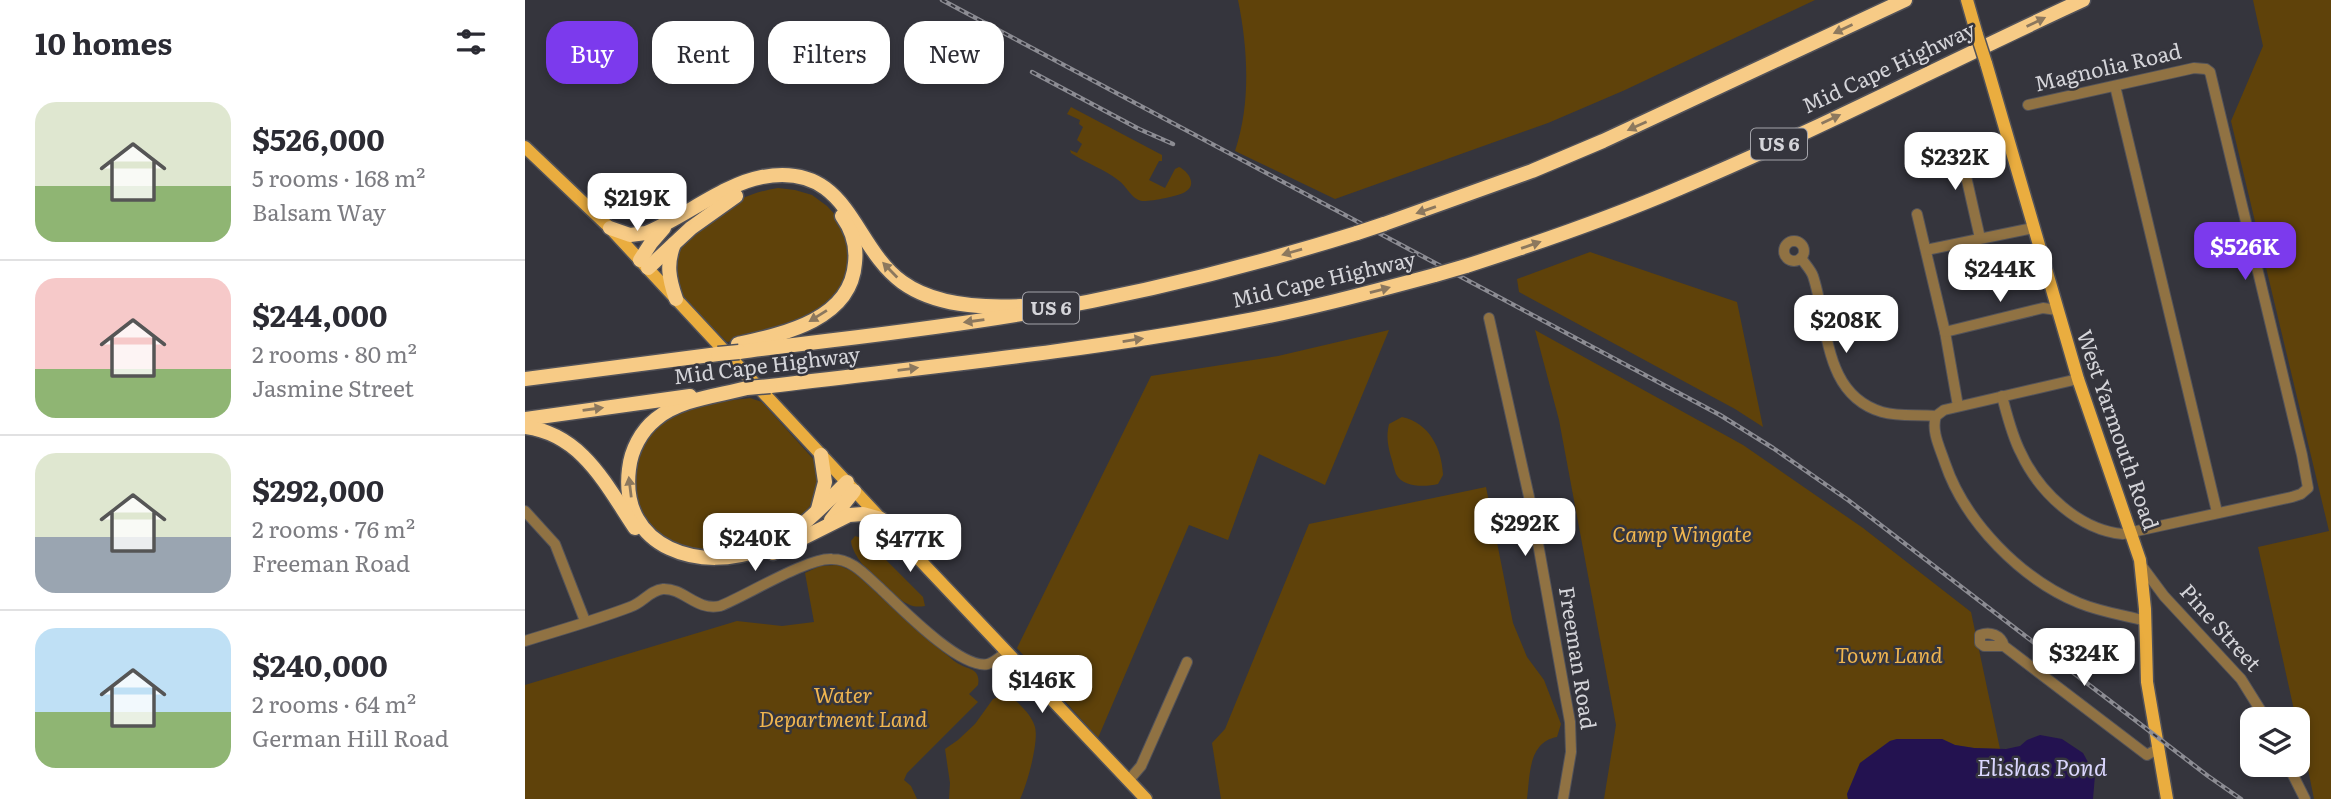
<!DOCTYPE html>
<html lang="en">
<head>
<meta charset="utf-8">
<style>
  body { margin:0; font-family:Literata,serif; background:#f2f2f3; color:#2b2b33; height:100vh; display:flex; flex-direction:column; font-size:26px; white-space:nowrap }
  * { box-sizing:border-box; margin:0 }
  p { font-size:23px; color:#7c7c81 }
  .icon { flex:none; width:38px; height:38px; fill:none; stroke:currentColor; stroke-width:2; stroke-linecap:round; stroke-linejoin:round }
  .map { position:relative; flex:1; overflow:hidden }
  .side { display:flex; flex-direction:column; background:#fff; width:525px }
  .side>* { flex:none }
  .top-card { position:absolute; left:21px; top:21px; width:665px; height:63px; display:flex; gap:14px }
  .buttons { position:absolute; left:1715px; top:707px; display:grid; gap:14px }
  .buttons a { display:grid; place-items:center; width:70px; height:70px; border-radius:14px; background:#fff; box-shadow:0 4px 10px #0003; font-size:35px }
  .price { position:absolute; translate:-50% -60px; padding:0 16px; border-radius:14px; background:#fff; color:#222; font-size:23px; line-height:46px; filter:drop-shadow(0 2px 4px #0008) }
  .price::after { content:''; position:absolute; left:50%; top:42px; width:21px; height:16px; margin-left:-10px; background:inherit; clip-path:polygon(0 0,100% 0,50% 100%) }
  .price.on { background:#7c3aed; color:#fff }
  ul { padding:0; list-style:none }
  li { display:flex; align-items:center; gap:21px; height:175px; padding:0 35px }
  li+li { border-top:2px solid #e1e1e2 }
  li span { display:grid; place-items:center; flex:none; width:196px; height:140px; border-radius:21px; color:#555 }
  li>.icon { margin-inline-start:auto }
  span .icon { width:84px; height:84px; fill:#fffc; stroke-width:1 }
  li b { font-size:30px }
  h2 { display:flex; justify-content:space-between; align-items:center; height:84px; padding:0 35px; font-size:30px }
  .tag { padding:0 24px; border-radius:21px; background:#fff; box-shadow:0 4px 10px #0003; font-size:24px; line-height:63px }
  .tag.on { background:#7c3aed; color:#fff }
  main { display:flex; flex:1; min-height:0 }
  .map>svg:first-child { display:block }
</style>
</head>
<body>
<main>
<section class="side">
<h2>10 homes<svg class="icon" aria-label="filters" viewBox="0 0 24 24"><path d="M4 7h16M4 17h16"/><circle cx="9" cy="7" r="2"/><circle cx="15" cy="17" r="2"/></svg></h2>
<ul>
<li><span style="background:linear-gradient(#dfe7d0 60%,#8fb573 0)"><svg class="icon" aria-label="home" viewBox="0 0 24 24"><path d="M3 11l9-7 9 7M6 9v11h12V9"/></svg></span><div><b>$526,000</b><p>5 rooms · 168 m²</p><p>Balsam Way</p></div></li>
<li><span style="background:linear-gradient(#f6c9c9 65%,#8fb573 0)"><svg class="icon" aria-label="home" viewBox="0 0 24 24"><path d="M3 11l9-7 9 7M6 9v11h12V9"/></svg></span><div><b>$244,000</b><p>2 rooms · 80 m²</p><p>Jasmine Street</p></div></li>
<li><span style="background:linear-gradient(#dfe7d0 60%,#9aa5b1 0)"><svg class="icon" aria-label="home" viewBox="0 0 24 24"><path d="M3 11l9-7 9 7M6 9v11h12V9"/></svg></span><div><b>$292,000</b><p>2 rooms · 76 m²</p><p>Freeman Road</p></div></li>
<li><span style="background:linear-gradient(#bfe0f5 60%,#8fb573 0)"><svg class="icon" aria-label="home" viewBox="0 0 24 24"><path d="M3 11l9-7 9 7M6 9v11h12V9"/></svg></span><div><b>$240,000</b><p>2 rooms · 64 m²</p><p>German Hill Road</p></div></li>
</ul>
</section>
<div class="map">
<svg width="1806" height="799" viewBox="0 0 1806 799">
  <rect width="100%" height="100%" fill="#35353d"/>
  <g fill="#5f420a">
    <path d="M 713,0 L 1290,0 L 1100,90 L 1023,123 L 810,199 L 710,151 C 726,103 723,49 713,0 Z"/>
    <polygon points="1728,0 1806,0 1806,799 1789,799 1773,719 1771,719 1733,547 1804,531 1706,121 1738,46"/>
    <path d="M 546,107 L 637,155 L 637,161 L 634,161 L 624,180 L 640,188 L 650,169 L 654,167 C 663,171 673,185 660,192 C 654,196 624,202 617,201 C 606,199 602,186 593,180 C 579,169 561,163 546,153 L 545,150 L 552,153 L 557,144 L 552,140 L 558,127 L 554,124 L 555,120 L 542,114 Z"/>
    <path d="M 253,188 L 270,190 L 287,195 L 302,206 L 314,219 L 327,255 L 317,290 L 288,316 L 248,331 L 202,342 C 188,327 148,293 147,273 C 147,264 151,254 153,245 C 187,218 208,195 253,188 Z"/>
    <polygon points="1065,252 1212,302 1238,427 1210,409 994,292 992,279"/>
    <polygon points="864,330 800,485 734,454 703,540 664,525 573,738 492,648 626,376 753,356"/>
    <polygon points="1010,330 1218,445 1338,528 1446,612 1475,749 1449,748 1430,745 1417,739 1372,739 1365,741 1335,763 1322,794 1323,799 1079,799 1091,725 1034,420"/>
    <path d="M 225,398 L 237,402 L 290,461 C 301,482 291,502 275,517 C 261,530 245,542 226,547 C 180,560 122,548 109,496 C 107,488 110,477 111,469 C 113,447 123,430 142,417 C 165,402 199,402 225,398 Z"/>
    <path d="M 877,417 C 904,423 917,448 918,475 L 913,484 C 901,487 878,488 871,474 C 869,469 868,463 866,457 C 863,446 861,436 864,424 Z"/>
    <path d="M 961,487 L 988,623 L 1002,657 L 1019,680 L 1036,724 L 1032,737 C 1003,742 1005,776 1002,799 L 696,799 L 687,743 L 700,729 L 784,524 Z"/>
    <path d="M 330,536 L 340,539 L 398,597 L 400,606 C 394,607 388,607 383,604 C 365,596 327,560 326,541 Z"/>
    <path d="M 313,565 L 329,572 L 418,652 C 423,655 427,660 432,663 C 443,670 456,668 453,685 L 444,694 L 453,702 L 382,773 L 379,780 L 386,786 L 392,799 L 0,799 L 0,685 L 212,621 L 257,626 L 289,622 L 280,573 L 295,566 Z"/>
    <path d="M 480,695 C 488,697 492,702 498,708 C 503,713 508,720 510,727 C 514,742 502,785 495,799 L 424,799 L 425,783 L 420,749 L 433,740 L 450,724 L 468,699 Z"/>
  </g>
  <polygon fill="#231250" points="1515,735 1537,739 1558,753 1570,775 1568,799 1323,799 1322,794 1335,763 1365,741 1372,739 1417,739 1430,745 1449,748 1481,749 1495,746 1502,740"/>
  <g fill="none" stroke-linecap="round" stroke-linejoin="round">
    <defs>
      <g id="minor">
        <polyline points="1590,86 1692,512"/>
        <polyline points="1433,141 1455,238"/>
        <polyline points="1392,214 1420,332 1433,406"/>
        <circle cx="1269" cy="251" r="10"/>
        <polyline points="1401,250 1508,228"/>
        <path d="M 1276,258 C 1280,264 1286,270 1288,276 C 1304,324 1297,394 1357,412 C 1375,417 1393,414 1411,416"/>
        <polyline points="964,318 1007,510 1045,722 1046,752 1038,799"/>
        <polyline points="1420,332 1518,308 1532,310"/>
        <path d="M 1553,379 L 1419,410 L 1411,416 C 1406,431 1415,448 1420,463 C 1440,522 1496,579 1554,603 C 1576,612 1598,615 1621,621"/>
        <path d="M 1477,396 C 1482,415 1487,436 1496,453 C 1514,492 1554,530 1598,534 L 1767,497 L 1776,494 L 1783,488 L 1777,455 L 1685,72 L 1681,69 L 1669,68 L 1503,105"/>
        <polyline points="0,511 30,544 60,621"/>
        <polyline points="1616,565 1639,596 1716,679 1741,719"/>
        <path d="M 0,641 C 35,630 71,620 105,607 C 118,603 125,590 138,589 C 159,588 171,611 195,606 C 221,596 283,557 307,559 C 328,559 341,576 356,589 C 376,608 436,670 463,664 C 470,662 476,656 481,652"/>
        <path d="M 1479,646 C 1476,635 1465,631 1455,635 L 1455,643 L 1459,646 L 1479,646 L 1622,755 L 1634,748"/>
        <polyline points="1763,765 1780,799"/>
        <polyline points="604,780 616,766 662,662"/>
      </g>
      <g id="major">
        <polyline points="1442,0 1452,35"/>
        <polyline points="1461,63 1553,379 1615,560 1620,609 1622,682 1642,799"/>
        <polyline points="0,147 85,228 356,519 621,799"/>
      </g>
      <g id="highway">
        <polyline points="859,224 1007,171 1078,141 1380,0"/>
        <path d="M 85,228 L 105,235 L 121,233 C 158,218 199,184 237,177 C 325,161 326,245 377,282 C 410,306 457,308 496,306"/>
        <path d="M 149,244 C 141,264 144,279 151,299"/>
        <polyline points="115,260 126,243 139,228"/>
        <path d="M 941,266 C 1013,243 1085,218 1155,188 C 1291,131 1423,62 1558,0"/>
        <polyline points="123,268 166,228 211,196"/>
        <path d="M 213,344 C 258,334 326,320 330,263 C 332,246 327,230 317,216"/>
        <path d="M 214,352 C 312,339 411,329 508,312 C 618,293 726,266 832,233"/>
        <polyline points="0,379 193,354"/>
        <path d="M 245,386 C 399,367 555,352 708,323 C 776,311 843,293 910,275"/>
        <path d="M 222,388 C 192,396 155,399 131,419 C 116,431 106,450 104,469 C 94,549 177,574 239,548 C 271,535 297,507 322,482"/>
        <polyline points="0,419 165,396"/>
        <path d="M 0,427 C 57,434 81,485 110,528"/>
        <polyline points="293,509 300,482 296,455"/>
        <polyline points="306,520 329,491"/>
        <polyline points="248,553 324,515 338,514 356,519"/>
      </g>
    </defs>
    <use href="#minor" stroke="#525259" stroke-width="12"/>
    <use href="#major" stroke="#525259" stroke-width="15"/>
    <use href="#highway" stroke="#525259" stroke-width="17"/>
    <use href="#minor" stroke="#907243" stroke-width="10"/>
    <use href="#major" stroke="#eaad3f" stroke-width="12"/>
    <use href="#highway" stroke="#f7cb86" stroke-width="14"/>
    <defs>
      <g id="rail">
        <polyline points="417,0 1195,415 1248,448 1323,500 1683,776 1716,799"/>
        <polyline points="507,72 614,129 648,144"/>
      </g>
    </defs>
    <use href="#rail" stroke="#8c8c93" stroke-width="4.5"/>
    <use href="#rail" stroke="#35353d" stroke-width="2" stroke-dasharray="5" stroke-linecap="butt"/>
    <defs>
      <polyline id="major-bridge" points="1452,35 1461,63"/>
      <g id="highway-bridge">
        <polyline points="832,233 859,224"/>
        <polyline points="910,275 941,266"/>
        <polyline points="193,354 214,352"/>
        <polyline points="222,388 245,386"/>
      </g>
    </defs>
    <use href="#major-bridge" stroke="#525259" stroke-width="15" stroke-linecap="butt"/>
    <use href="#highway-bridge" stroke="#525259" stroke-width="17" stroke-linecap="butt"/>
    <use href="#major-bridge" stroke="#eaad3f" stroke-width="12"/>
    <use href="#highway-bridge" stroke="#f7cb86" stroke-width="14"/>
  </g>
  <defs><path id="oneway-solid" d="M-6-.8H1V-3.2L6.5 0L1 3.2V.8H-6Z" transform="scale(1.75)"/></defs>
  <g fill="#8c785e">
    <use href="#oneway-solid" transform="translate(1511 22) rotate(-26)"/>
    <use href="#oneway-solid" transform="translate(1318 29) rotate(155)"/>
    <use href="#oneway-solid" transform="translate(1306 119) rotate(-25)"/>
    <use href="#oneway-solid" transform="translate(1112 126) rotate(156)"/>
    <use href="#oneway-solid" transform="translate(901 210) rotate(161)"/>
    <use href="#oneway-solid" transform="translate(1006 245) rotate(-19)"/>
    <use href="#oneway-solid" transform="translate(767 252) rotate(164)"/>
    <use href="#oneway-solid" transform="translate(365 270) rotate(-134)"/>
    <use href="#oneway-solid" transform="translate(855 290) rotate(-15)"/>
    <use href="#oneway-solid" transform="translate(293 316) rotate(148)"/>
    <use href="#oneway-solid" transform="translate(449 321) rotate(172)"/>
    <use href="#oneway-solid" transform="translate(608 340) rotate(-9)"/>
    <use href="#oneway-solid" transform="translate(383 369) rotate(-7)"/>
    <use href="#oneway-solid" transform="translate(68 409) rotate(-8)"/>
    <use href="#oneway-solid" transform="translate(105 487) rotate(-97)"/>
  </g>
  <g text-anchor="middle" stroke-width="5" stroke-linejoin="round" paint-order="stroke">
    <g fill="#35353d" stroke="#a4a4aa" stroke-width="2">
      <rect x="1226" y="128.5" width="56" height="31" rx="5"/>
      <rect x="498" y="292.5" width="56" height="31" rx="5"/>
    </g>
    <g font-size="19" font-weight="bold" fill="#d4d4d9">
      <text x="1254" y="151">US 6</text>
      <text x="526" y="315">US 6</text>
    </g>
    <g font-size="21" fill="#d4d4d9" stroke="#35353d">
      <text transform="translate(1364 68) rotate(-25)" y="7">Mid Cape Highway</text>
      <text transform="translate(1583 68) rotate(-13)" y="7">Magnolia Road</text>
      <text transform="translate(799 280) rotate(-13)" y="7">Mid Cape Highway</text>
      <text transform="translate(242 366) rotate(-7)" y="7">Mid Cape Highway</text>
      <text transform="translate(1592 430) rotate(71)" y="7">West Yarmouth Road</text>
      <text transform="translate(1695 628) rotate(48)" y="7">Pine Street</text>
      <text transform="translate(1052 658) rotate(81)" y="7">Freeman Road</text>
    </g>
    <g font-size="21" font-style="italic" fill="#f0b54f" stroke="#35353d">
      <text x="1157" y="542">Camp Wingate</text>
      <text x="1364" y="663">Town Land</text>
      <text x="318" y="703">Water<tspan x="318" dy="24">Department Land</tspan></text>
    </g>
    <g font-size="23" font-style="italic" fill="#dad6fe" stroke="#35353d">
      <text x="1517" y="776">Elishas Pond</text>
    </g>
  </g>
</svg>
<div class="buttons">
<a><svg class="icon" aria-label="layers" viewBox="0 0 24 24"><path d="M12 4l9 5-9 5-9-5zM3 14l9 5 9-5"/></svg></a>
</div>
<b class="price" style="left:1430px;top:192px">$232K</b>
<b class="price" style="left:112px;top:233px">$219K</b>
<b class="price on" style="left:1720px;top:282px">$526K</b>
<b class="price" style="left:1475px;top:304px">$244K</b>
<b class="price" style="left:1321px;top:355px">$208K</b>
<b class="price" style="left:1000px;top:558px">$292K</b>
<b class="price" style="left:230px;top:573px">$240K</b>
<b class="price" style="left:385px;top:574px">$477K</b>
<b class="price" style="left:1559px;top:688px">$324K</b>
<b class="price" style="left:517px;top:715px">$146K</b>
<div class="top-card">
<a class="tag on">Buy</a>
<a class="tag">Rent</a>
<a class="tag">Filters</a>
<a class="tag">New</a>
</div>
</div>
</main>
</body>
</html>
